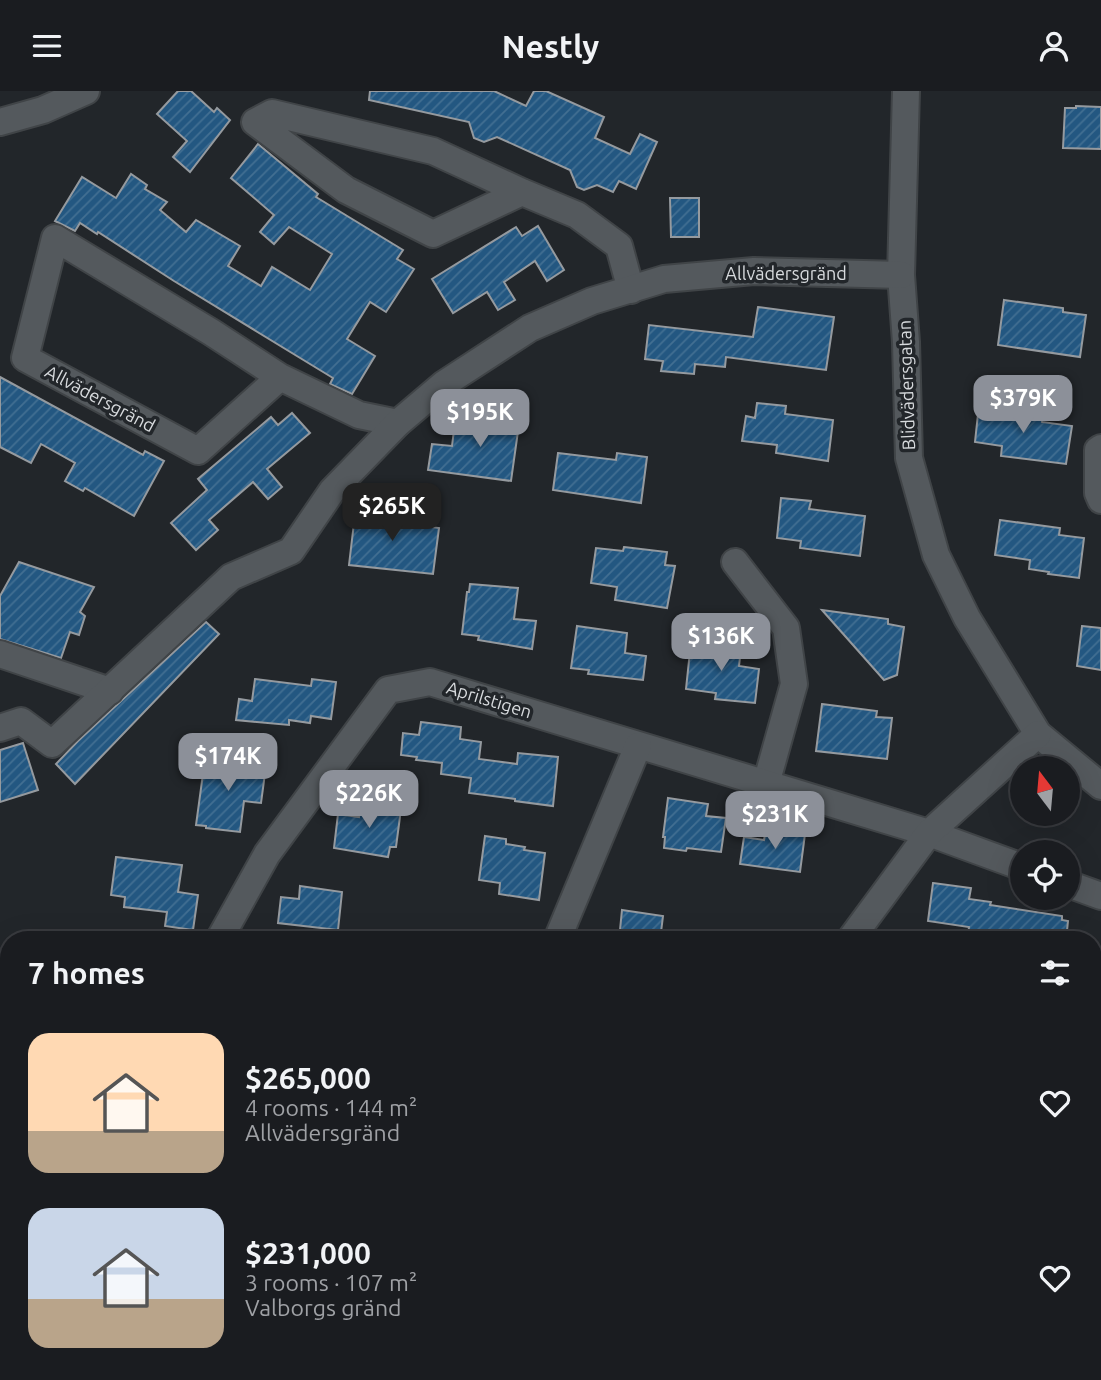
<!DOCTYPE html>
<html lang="en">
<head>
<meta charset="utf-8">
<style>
  body { margin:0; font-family:Ubuntu,sans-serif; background:#27292d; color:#f1f3f6; height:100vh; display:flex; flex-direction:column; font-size:26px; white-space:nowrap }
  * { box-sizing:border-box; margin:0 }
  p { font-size:23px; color:#9fa1a5 }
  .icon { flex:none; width:38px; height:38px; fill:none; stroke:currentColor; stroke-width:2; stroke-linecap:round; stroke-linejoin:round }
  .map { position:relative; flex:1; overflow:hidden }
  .drawer { position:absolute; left:0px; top:840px; width:1102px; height:450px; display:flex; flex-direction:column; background:#1a1c20; border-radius:28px 28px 0 0; box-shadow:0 7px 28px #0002,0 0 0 2px #383a3e }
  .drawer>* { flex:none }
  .needle { width:46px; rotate:344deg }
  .fabs { position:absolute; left:1010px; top:665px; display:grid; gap:14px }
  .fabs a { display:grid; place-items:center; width:70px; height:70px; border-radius:50%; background:#1a1c20; box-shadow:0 7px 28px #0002,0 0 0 2px #383a3e; font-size:35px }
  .price { position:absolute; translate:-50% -60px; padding:0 16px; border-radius:14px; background:#8c9099; color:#fff; font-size:23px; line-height:46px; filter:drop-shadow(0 2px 4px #0008) }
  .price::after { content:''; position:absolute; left:50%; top:42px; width:21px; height:16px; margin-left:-10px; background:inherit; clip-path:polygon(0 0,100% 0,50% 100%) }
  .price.current { background:#222; color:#fff }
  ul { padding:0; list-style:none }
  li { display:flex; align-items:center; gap:21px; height:175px; padding:0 28px }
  li span { display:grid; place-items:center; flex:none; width:196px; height:140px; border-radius:21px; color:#555 }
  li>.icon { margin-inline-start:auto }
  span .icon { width:84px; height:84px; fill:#fffc; stroke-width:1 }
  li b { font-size:30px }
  h2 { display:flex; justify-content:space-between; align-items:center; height:84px; padding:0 28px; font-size:30px }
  header { display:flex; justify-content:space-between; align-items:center; height:91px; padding:0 28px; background:#1a1c20; font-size:32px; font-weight:700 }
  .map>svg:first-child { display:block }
</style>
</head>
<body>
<header><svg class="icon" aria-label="menu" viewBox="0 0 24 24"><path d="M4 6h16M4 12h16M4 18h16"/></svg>Nestly<svg class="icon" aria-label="person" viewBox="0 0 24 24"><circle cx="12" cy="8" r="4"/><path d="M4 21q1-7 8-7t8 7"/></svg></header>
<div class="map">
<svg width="1101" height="1289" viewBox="0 0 1101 1289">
  <defs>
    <pattern id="forest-firs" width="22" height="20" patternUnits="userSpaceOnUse" patternTransform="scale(1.75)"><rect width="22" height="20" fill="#073556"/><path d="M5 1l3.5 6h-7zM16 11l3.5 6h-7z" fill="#2a526e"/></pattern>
    <pattern id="building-hatch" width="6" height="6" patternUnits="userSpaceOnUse" patternTransform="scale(1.75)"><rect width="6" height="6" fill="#235781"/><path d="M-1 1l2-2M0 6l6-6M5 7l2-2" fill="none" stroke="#426f92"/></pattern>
  </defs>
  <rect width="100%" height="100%" fill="#22262a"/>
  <polygon fill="url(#forest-firs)" points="0,1229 9,1230 9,1281 254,1281 255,1289 0,1289"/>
  <g fill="url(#building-hatch)" stroke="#959a9f" stroke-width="2">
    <polygon points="178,0 191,0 214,21 217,17 230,29 190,81 173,66 187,50 157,23"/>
    <polygon points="370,0 494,0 526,15 534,0 546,0 604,26 595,47 630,63 640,43 657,51 636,98 619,90 613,101 597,94 584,99 577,96 570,79 497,46 484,51 474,47 469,31 369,9"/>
    <polygon points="1076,15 1101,16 1101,58 1063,57 1065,17 1076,17"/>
    <polygon points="258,53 318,103 316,106 403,159 397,168 414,178 386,221 370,211 347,248 375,265 352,303 330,293 333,287 174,190 98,141 97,143 80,132 75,140 55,130 82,86 116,107 131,83 147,94 145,98 167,111 160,119 186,141 196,129 240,155 228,175 261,195 272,176 310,199 332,163 289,136 274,153 260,141 274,124 231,87"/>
    <polygon points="670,107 699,107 699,146 671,146"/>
    <polygon points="538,135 564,179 547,190 535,170 504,191 515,209 498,219 487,201 453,222 432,188 516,136 522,145"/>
    <polygon points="1004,209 1063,217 1063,221 1086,224 1080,266 998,254"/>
    <polygon points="758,216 834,226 826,279 726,266 725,276 695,273 694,283 661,280 663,270 645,268 649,234 753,246"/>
    <polygon points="0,286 143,364 145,360 164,370 134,425 85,397 83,400 65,390 75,372 41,353 31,372 0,356"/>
    <polygon points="757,312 786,315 785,323 833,329 828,370 776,362 777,354 742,350 746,325 755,327"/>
    <polygon points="979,314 1043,323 1042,331 1072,335 1066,373 1001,365 1002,355 975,351"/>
    <polygon points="487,321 520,326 511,390 428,379 432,353 452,355 455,331 485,335"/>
    <polygon points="292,322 310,342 267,378 282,396 268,408 253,391 209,429 218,439 196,459 171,432 207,399 198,388 271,326 278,334"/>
    <polygon points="558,362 616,369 617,362 647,366 641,412 553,399"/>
    <polygon points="781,407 811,410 809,418 865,425 860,465 800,457 801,450 777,447"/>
    <polygon points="356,415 375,418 375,423 410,427 409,433 439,437 433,483 349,474"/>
    <polygon points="1000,429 1060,437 1059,444 1084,447 1079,487 1048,483 1049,481 1029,478 1030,469 995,464"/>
    <polygon points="624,456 667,461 665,474 675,475 667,517 615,509 617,496 591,492 596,457 623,460"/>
    <polygon points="19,471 94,496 80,521 85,525 79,544 70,541 61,567 0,548 0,505"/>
    <polygon points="470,493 518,497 514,528 536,530 532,558 478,549 479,545 462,543 467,501 469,501"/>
    <polygon points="822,519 888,528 888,533 904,536 897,584 884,589"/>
    <polygon points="206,531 219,543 75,693 56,673 78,650"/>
    <polygon points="577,535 627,542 625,562 646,565 643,589 588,583 589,579 571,577"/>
    <polygon points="1082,535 1101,537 1101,579 1077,575"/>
    <polygon points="691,551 741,558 739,575 759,578 755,612 715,608 716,602 686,598"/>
    <polygon points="255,588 311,595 312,588 336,591 331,628 311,625 310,632 289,629 289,634 236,629 239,608 252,610"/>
    <polygon points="822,613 877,620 876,626 892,627 887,668 816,660"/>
    <polygon points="421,631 461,636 460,648 481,651 479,668 517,673 518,662 558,666 553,715 515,710 515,708 469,702 471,687 441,683 442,672 416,669 417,666 401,664 403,642 419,644"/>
    <polygon points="23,652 38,699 0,711 0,659"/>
    <polygon points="205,668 266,675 261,712 244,710 240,741 206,737 206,735 196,734"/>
    <polygon points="668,707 708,713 706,725 726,727 721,761 687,757 686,760 664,757 665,746 663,746"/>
    <polygon points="361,712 401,718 396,756 390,756 388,766 334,757 338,723 359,726"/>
    <polygon points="766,738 805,743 800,781 740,773 744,746 764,749"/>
    <polygon points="485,745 506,748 506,753 525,756 524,759 545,762 539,809 499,803 500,792 479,789"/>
    <polygon points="116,766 182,774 178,801 198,804 193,839 165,835 167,821 124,816 125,806 111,804"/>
    <polygon points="933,792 971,797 969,808 991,811 990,814 1062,825 1062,829 1068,830 1066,849 1007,849 968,844 969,836 928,830"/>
    <polygon points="300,795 342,801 338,839 278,832 281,806 299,808"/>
    <polygon points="622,819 663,825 660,849 619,849"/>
  </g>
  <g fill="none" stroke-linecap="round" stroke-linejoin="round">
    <defs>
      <g id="minor">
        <polyline points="906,0 901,184 906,251 909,367 936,464 967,527 1038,643 1101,695"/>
        <polyline points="0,31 43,19 86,0"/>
        <polyline points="522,101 433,143 346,99 255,31 272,22 433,60 522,101 577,124 619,155 631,199"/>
        <polyline points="280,286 198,360 25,267 55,147 211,241 280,286 359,324 398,332"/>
        <polyline points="1101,357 1098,359 1098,402 1101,409"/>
        <polyline points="735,471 786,537 794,593 766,693"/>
        <polyline points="0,563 110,600"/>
        <polyline points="0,637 21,630 52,653 231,486 291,460 332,400 398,332 444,293 530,237 592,210 664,188 754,180 901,184"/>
        <polyline points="1068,793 1101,805"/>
        <polyline points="219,849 267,763 388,599 430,591 929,742 1022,776"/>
        <polyline points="557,849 638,655"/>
        <polyline points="850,849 929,742 1038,643"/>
        <polyline points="1094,931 1101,914"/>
        <polyline points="0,1192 9,1193"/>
        <polyline points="314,1281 315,1289"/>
        <polyline points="793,1281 857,1289"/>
      </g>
    </defs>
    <use href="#minor" stroke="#404447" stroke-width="30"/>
    <use href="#minor" stroke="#54595d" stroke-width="26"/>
  </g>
  <g text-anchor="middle" stroke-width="7" stroke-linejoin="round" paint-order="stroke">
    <g font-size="18" fill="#d7dadd" stroke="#22262a">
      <text x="786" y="189">Allvädersgränd</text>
      <text transform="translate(907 294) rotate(-92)" y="6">Blidvädersgatan</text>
      <text transform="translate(100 308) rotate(28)" y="6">Allvädersgränd</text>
      <text transform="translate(489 609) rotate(17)" y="6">Aprilstigen</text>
    </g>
  </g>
</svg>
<div class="fabs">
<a><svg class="needle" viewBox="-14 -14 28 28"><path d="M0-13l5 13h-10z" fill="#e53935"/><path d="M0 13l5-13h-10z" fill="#9fa1a5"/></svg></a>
<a><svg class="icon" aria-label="locate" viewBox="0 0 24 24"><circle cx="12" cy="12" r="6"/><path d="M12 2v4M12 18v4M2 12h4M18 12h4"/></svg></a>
</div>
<b class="price" style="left:1023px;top:344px">$379K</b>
<b class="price" style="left:480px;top:358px">$195K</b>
<b class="price current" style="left:392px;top:452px">$265K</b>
<b class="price" style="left:721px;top:582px">$136K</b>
<b class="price" style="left:228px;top:702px">$174K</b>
<b class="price" style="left:369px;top:739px">$226K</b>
<b class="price" style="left:775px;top:760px">$231K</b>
<section class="drawer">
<h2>7 homes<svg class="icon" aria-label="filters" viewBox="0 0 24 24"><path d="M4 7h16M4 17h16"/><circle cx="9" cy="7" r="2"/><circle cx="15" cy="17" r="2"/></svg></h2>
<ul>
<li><span style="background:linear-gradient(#ffd9b3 70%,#b9a48a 0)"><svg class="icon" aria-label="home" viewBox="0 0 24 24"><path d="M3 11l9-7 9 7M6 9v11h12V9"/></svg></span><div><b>$265,000</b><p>4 rooms · 144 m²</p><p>Allvädersgränd</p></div><svg class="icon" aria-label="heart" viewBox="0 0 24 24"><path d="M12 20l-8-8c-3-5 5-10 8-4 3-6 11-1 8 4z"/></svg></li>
<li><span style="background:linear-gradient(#c9d6e8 65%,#b9a48a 0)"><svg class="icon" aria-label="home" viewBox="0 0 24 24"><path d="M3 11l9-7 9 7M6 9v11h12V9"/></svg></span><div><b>$231,000</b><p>3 rooms · 107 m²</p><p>Valborgs gränd</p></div><svg class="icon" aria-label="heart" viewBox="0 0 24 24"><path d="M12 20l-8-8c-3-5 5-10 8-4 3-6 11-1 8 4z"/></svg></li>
</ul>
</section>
</div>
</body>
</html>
